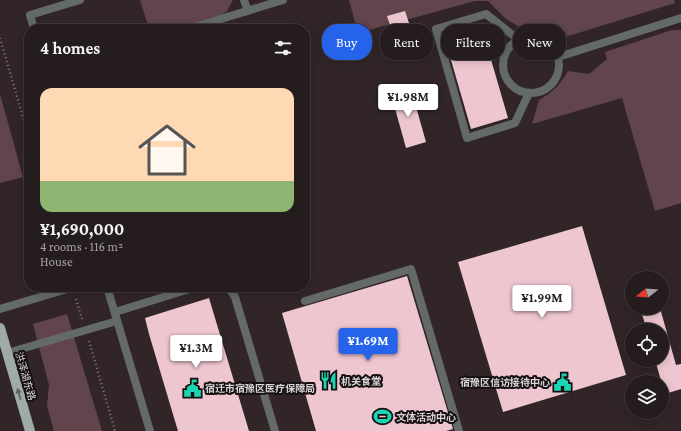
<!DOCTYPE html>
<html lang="en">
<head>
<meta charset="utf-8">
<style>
  body { margin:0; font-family:"Crimson Pro","Noto Sans SC",serif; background:#2d2527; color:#f1f3f6; height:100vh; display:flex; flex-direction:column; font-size:15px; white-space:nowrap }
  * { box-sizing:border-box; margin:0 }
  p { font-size:13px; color:#a3a1a4 }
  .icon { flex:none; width:22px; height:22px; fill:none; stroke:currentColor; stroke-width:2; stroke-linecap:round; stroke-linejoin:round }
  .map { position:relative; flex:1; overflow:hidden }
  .details { position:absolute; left:24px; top:24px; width:286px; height:268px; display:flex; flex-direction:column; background:#251c1e; border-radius:16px; box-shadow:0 2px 10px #0003,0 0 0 1px #423a3c }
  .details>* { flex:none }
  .guide { position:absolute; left:322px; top:24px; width:299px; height:36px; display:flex; gap:8px }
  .needle { width:26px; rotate:253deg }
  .controls { position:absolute; left:625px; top:271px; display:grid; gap:8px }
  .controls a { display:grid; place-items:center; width:44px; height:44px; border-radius:50%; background:#251c1e; box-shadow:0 2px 10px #0003,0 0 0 1px #423a3c; font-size:20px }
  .price { position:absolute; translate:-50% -34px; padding:0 9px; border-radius:4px; background:#fff; color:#222; font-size:13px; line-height:26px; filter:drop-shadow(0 1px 2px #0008) }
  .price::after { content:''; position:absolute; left:50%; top:24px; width:12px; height:9px; margin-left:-6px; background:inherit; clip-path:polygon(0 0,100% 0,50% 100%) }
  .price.selected { background:#2563eb; color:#fff }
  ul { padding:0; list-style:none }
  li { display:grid; align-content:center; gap:8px; height:212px; padding:0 16px }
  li+li { border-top:1px solid #423a3c }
  li span { display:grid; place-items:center; height:124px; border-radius:12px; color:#555 }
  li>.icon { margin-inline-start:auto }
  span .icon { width:72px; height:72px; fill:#fffc; stroke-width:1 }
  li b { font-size:17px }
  h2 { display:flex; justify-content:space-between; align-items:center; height:48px; padding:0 16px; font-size:17px }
  .chip { padding:0 14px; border-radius:16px; background:#251c1e; box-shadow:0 2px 10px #0003,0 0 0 1px #423a3c; font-size:14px; line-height:36px }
  .chip.selected { background:#2563eb; color:#fff }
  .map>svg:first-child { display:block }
</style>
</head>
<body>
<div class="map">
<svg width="681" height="431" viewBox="0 0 681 431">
  <rect width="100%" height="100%" fill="#312528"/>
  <g fill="#61444c">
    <polygon points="140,0 233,0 227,11 221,15 176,29 149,29"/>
    <polygon points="349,0 674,0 675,3 562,38 536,28 519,27 505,18 488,1 475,1 358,33"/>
    <path d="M 672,30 L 681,30 L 681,203 L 655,211 L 622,98 L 532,124 L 539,100 C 553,92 559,86 568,71 L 589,74 L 607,59 L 605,52 Z"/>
    <polygon points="0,94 23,177 0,183"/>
    <polygon points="67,314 102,431 54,431 47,406 49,385 33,324"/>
  </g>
  <g fill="#eec6d0">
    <polygon points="405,11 412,32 394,37 387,16"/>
    <polygon points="481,25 508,118 471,129 444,36"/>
    <polygon points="411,89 426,142 406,148 391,94"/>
    <polygon points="582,226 626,375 503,412 458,262"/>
    <polygon points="407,276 453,429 446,431 316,431 282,313"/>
    <polygon points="209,298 249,431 178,431 149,334 145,318"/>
    <polygon points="640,308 660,308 676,365 681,364 681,389 665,394 655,360 662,360 662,330 647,330"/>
  </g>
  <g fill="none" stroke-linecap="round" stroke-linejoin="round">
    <g stroke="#81777a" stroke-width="2.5" stroke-dasharray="1 3" stroke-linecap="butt">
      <polyline points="0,38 29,138"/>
      <polyline points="76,299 82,319"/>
      <polyline points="89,341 115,431"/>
    </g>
    <g stroke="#636a68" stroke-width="8">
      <polyline points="244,0 248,11"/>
      <polyline points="34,29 30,15 80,0"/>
      <polyline points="126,29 131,28 133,29"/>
      <polyline points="188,29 283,0"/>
      <circle cx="531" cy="65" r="28"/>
      <polyline points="519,40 486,14 436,29 467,138 515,123 529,93"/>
      <polyline points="558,57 681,18"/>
      <polyline points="107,287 150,431"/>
      <polyline points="228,287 235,297 275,431"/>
      <polyline points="305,301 411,269 459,431"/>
      <polyline points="0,309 74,287"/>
      <polyline points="115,312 196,287"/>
      <polyline points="7,353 117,321"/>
    </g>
    <polyline stroke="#9eaba6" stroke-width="10" points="0,328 30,431"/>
  </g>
  <defs><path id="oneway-solid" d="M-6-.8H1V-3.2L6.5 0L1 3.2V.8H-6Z"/></defs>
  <use fill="#5a5e5c" href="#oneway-solid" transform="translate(19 394) rotate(-106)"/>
  <defs>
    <symbol id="restaurant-bare" viewBox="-9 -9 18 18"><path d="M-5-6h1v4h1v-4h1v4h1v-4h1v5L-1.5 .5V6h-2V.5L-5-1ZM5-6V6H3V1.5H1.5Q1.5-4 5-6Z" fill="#1ad5b2" stroke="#151011" stroke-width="2.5" paint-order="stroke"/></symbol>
    <symbol id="civic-bare" viewBox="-9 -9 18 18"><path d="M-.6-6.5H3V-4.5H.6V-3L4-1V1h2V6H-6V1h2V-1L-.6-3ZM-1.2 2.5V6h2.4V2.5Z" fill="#1ad5b2" stroke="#151011" stroke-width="2.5" paint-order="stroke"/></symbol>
    <symbol id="stadium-bare" viewBox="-9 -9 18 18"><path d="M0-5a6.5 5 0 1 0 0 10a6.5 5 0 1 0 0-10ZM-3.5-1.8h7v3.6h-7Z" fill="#1ad5b2" stroke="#151011" stroke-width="2.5" paint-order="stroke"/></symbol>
  </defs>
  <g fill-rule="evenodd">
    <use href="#restaurant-bare" x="316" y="368" width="25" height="25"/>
    <use href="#civic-bare" x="550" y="370" width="25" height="25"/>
    <use href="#civic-bare" x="180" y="376" width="25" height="25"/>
    <use href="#stadium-bare" x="370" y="404" width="25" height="25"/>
  </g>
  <g text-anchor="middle" stroke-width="4" stroke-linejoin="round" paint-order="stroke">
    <g font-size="10" fill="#dad2d4" stroke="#151011">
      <text transform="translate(26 376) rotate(74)" y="4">洪泽湖东路</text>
    </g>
    <g font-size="10" font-weight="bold" fill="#dad2d4" stroke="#151011" text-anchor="start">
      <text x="341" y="385">机关食堂</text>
      <text x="550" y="386" text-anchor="end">宿豫区信访接待中心</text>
      <text x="205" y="392">宿迁市宿豫区医疗保障局</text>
      <text x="396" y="421">文体活动中心</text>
    </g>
  </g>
</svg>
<div class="controls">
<a><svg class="needle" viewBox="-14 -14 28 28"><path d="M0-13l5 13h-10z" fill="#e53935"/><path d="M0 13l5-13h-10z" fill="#a3a1a4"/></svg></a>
<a><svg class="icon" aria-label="locate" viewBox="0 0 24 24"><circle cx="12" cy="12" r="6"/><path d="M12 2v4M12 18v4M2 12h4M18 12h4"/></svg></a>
<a><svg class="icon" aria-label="layers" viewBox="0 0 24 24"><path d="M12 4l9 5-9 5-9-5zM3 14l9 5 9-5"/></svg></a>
</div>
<b class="price" style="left:408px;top:118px">¥1.98M</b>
<b class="price" style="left:542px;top:319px">¥1.99M</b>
<b class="price selected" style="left:368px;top:362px">¥1.69M</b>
<b class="price" style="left:196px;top:369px">¥1.3M</b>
<div class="guide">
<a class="chip selected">Buy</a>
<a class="chip">Rent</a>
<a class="chip">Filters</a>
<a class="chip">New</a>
</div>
<section class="details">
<h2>4 homes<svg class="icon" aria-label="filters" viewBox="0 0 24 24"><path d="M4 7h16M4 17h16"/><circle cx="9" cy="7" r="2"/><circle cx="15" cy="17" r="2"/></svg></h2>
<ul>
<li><span style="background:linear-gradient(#ffd9b3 75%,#8fb573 0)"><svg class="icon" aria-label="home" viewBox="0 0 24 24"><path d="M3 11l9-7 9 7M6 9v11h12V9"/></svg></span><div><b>¥1,690,000</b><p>4 rooms · 116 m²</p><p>House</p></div></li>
</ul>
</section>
</div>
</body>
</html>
